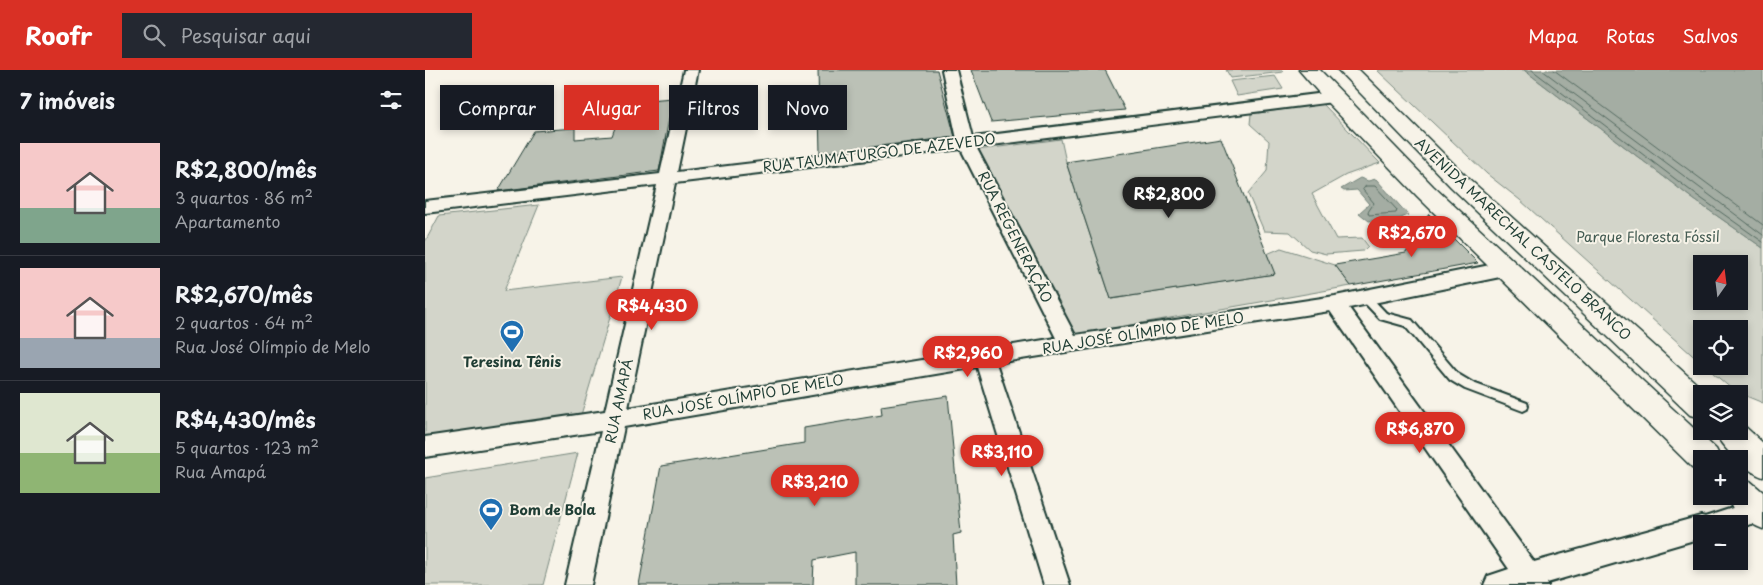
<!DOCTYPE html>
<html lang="pt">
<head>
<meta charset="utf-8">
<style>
  body { margin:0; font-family:"Playpen Sans",sans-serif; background:#242831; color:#f1f3f6; height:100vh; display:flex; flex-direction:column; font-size:19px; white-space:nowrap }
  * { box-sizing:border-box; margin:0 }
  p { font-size:16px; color:#9ea1a6 }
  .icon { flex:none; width:28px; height:28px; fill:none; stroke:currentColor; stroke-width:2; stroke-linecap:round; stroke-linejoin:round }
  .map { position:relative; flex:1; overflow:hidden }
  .sheet { display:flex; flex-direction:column; background:#171b24; width:425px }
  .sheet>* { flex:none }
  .top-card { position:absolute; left:15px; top:15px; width:475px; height:45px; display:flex; gap:10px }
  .needle { width:32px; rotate:14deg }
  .tools { position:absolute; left:1268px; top:185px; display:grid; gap:10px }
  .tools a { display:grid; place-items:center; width:55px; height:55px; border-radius:0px; background:#171b24; box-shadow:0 2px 8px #0003; font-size:25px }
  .price { position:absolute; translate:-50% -42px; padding:0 11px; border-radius:18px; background:#d93025; color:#fff; font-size:16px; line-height:32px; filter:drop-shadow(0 1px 2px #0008) }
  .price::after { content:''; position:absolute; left:50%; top:30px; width:15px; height:11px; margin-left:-8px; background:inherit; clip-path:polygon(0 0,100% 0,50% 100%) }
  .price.selected { background:#222; color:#fff }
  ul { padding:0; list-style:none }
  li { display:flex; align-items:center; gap:15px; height:125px; padding:0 20px }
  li+li { border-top:1px solid #363941 }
  li span { display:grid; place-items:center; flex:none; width:140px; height:100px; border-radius:0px; color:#555 }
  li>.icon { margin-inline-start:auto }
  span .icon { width:60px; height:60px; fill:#fffc; stroke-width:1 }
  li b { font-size:21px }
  h2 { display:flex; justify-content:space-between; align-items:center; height:60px; padding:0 20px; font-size:21px }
  .pill { padding:0 18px; border-radius:0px; background:#171b24; box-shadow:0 2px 8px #0003; font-size:18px; line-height:45px }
  .pill.selected { background:#d93025; color:#fff }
  header { display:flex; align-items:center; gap:30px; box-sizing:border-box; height:70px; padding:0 25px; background:#d93025; color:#fff }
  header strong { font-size:24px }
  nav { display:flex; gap:28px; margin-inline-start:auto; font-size:18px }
  .search { width:350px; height:45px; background:#242831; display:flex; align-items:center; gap:12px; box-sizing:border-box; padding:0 18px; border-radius:0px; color:#9ea1a6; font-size:19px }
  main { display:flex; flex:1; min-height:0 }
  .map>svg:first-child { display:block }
</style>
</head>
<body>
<header>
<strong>Roofr</strong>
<div class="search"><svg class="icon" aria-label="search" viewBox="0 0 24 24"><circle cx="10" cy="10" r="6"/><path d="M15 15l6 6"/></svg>Pesquisar aqui</div>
<nav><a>Mapa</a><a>Rotas</a><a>Salvos</a></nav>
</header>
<main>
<section class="sheet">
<h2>7 imóveis<svg class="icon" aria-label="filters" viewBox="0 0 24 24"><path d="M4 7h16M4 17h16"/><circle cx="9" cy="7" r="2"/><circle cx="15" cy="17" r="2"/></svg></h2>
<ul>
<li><span style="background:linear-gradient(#f6c9c9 65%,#7fa58c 0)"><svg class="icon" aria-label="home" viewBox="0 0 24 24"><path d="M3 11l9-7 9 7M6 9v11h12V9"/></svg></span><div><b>R$2,800/mês</b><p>3 quartos · 86 m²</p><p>Apartamento</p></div></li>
<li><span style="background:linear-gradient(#f6c9c9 70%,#9aa5b1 0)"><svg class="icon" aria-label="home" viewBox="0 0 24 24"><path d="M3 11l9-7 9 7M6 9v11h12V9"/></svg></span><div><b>R$2,670/mês</b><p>2 quartos · 64 m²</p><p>Rua José Olímpio de Melo</p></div></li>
<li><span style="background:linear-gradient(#dfe7d0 60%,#8fb573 0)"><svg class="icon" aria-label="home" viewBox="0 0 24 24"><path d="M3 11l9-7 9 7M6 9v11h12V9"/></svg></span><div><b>R$4,430/mês</b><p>5 quartos · 123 m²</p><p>Rua Amapá</p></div></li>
</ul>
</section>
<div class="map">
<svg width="1338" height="515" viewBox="0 0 1338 515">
  <rect width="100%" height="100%" fill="#f7f3e8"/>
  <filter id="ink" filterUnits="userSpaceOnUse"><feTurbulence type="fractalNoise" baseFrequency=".02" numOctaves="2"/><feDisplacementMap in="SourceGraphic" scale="10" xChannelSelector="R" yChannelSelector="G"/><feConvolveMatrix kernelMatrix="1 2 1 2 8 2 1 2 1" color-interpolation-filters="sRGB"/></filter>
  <g filter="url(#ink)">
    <g fill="#d3d5ca" stroke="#79897f" fill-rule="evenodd">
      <polygon points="801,0 857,0 858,2 806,8"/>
      <path d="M 952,0 L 1099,0 L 1268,129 L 1338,178 L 1338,333 L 1309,321 L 1280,296 L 1314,296 L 1314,259 L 1276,259 L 1276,293 L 1095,130 L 1062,104 ZM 1276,194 L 1314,194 L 1314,231 L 1276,231 Z"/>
      <polygon points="850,6 858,19 812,26 805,11"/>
      <polygon points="898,34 955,93 921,105 887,124 911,169 937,168 943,176 938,181 901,184 885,180 865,162 839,161 823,124 842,101 844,71 825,54 826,44"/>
      <polygon points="636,69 641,92 686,229 849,204 842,184 856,178 910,195 926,216 649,265 552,80"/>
      <polygon points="114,135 79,221 197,207 156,345 0,367 0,172 14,146"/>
      <polygon points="153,383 118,515 0,515 0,408"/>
    </g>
    <g fill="#a4ada3" stroke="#6f8077">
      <polygon points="1099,0 1338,0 1338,178 1268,129"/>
      <polygon points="935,108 943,111 951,109 983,145 974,149 944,151 934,143 944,134 932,120 919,121 916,119"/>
    </g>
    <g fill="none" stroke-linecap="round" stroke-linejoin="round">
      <g stroke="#546a60" stroke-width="1">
        <polyline points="1107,0 1270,124 1338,172"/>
        <polyline points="1117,0 1338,165"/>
        <polyline points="1129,0 1338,155"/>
        <polygon points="941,116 950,116 972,140 971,143 944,145 943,142 949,133 938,120"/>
      </g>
    </g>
    <g fill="#bbc1b6" stroke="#1f3d34">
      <polygon points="393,0 512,0 530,67 395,83"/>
      <polygon points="546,0 680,0 700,40 566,52"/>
      <polygon points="248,28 234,101 73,121 109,61 150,58 150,69 187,66 199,32"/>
      <polygon points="796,68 850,204 686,229 641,92"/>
      <polygon points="1004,144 1053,193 926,216 910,195 981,183"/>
      <polygon points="523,326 536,463 528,465 531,515 430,515 430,482 389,490 388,515 214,515 236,396 379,373 379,358 457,345 456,336"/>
    </g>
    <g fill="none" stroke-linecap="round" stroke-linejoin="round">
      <defs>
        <polygon id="lane" points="940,223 943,224 961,243 987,250 1033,304 1048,313 1102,333 1103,336 1102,339 1098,341 1040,319 1025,310 980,256 955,249 937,230 935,227 937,224"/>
        <path id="street" d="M 259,0 L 273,0 L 252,102 L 532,69 L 517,0 L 531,0 L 548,67 L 908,22 L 913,24 L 916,27 L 913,30 L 908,32 L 551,77 L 650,265 L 910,226 L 1080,192 L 1087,194 L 1089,199 L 1087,204 L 1080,206 L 924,238 L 1109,492 L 1276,446 L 1280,447 L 1335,429 L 1338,430 L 1338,450 L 1314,458 L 1314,454 L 1276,454 L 1276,468 L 1122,513 L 1123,515 L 1059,515 L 1063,506 L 1084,499 L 905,241 L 571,293 L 645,515 L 619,515 L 552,297 L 199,357 L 166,515 L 140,515 L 176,361 L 0,387 L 0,367 L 180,341 L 232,115 L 0,143 L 0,131 L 235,104 ZM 536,79 L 631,268 L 203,338 L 250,113 Z"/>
        <g id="primary">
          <polygon points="874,0 895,0 1008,116 1291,379 1296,389 1276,389 1276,402 1269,399 992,126 901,31"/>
          <polygon points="913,0 934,0 1042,107 1283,324 1276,324 1276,348 1265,345 1026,117"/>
          <path d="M 1314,351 L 1338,373 L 1338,407 C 1321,401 1297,378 1289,361 L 1314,361 Z"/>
          <path d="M 1314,406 L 1325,411 L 1338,422 L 1338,459 C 1324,454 1307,441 1300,426 L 1314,426 Z"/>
        </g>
      </defs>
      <use href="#lane" stroke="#1f3d34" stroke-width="4"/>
      <use href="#street" stroke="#1f3d34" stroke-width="4"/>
      <use href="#primary" stroke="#1f3d34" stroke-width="3"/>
      <use href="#lane" fill="#f7f3e8" fill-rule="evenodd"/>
      <use href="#street" fill="#f7f3e8" fill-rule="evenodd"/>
      <use href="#primary" fill="#f7f3e8" fill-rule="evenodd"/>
    </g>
  </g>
  <defs>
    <symbol id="stadium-pin" viewBox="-11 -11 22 30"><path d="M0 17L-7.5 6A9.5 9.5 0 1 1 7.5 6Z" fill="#1f6fb2" stroke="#f7f3e8"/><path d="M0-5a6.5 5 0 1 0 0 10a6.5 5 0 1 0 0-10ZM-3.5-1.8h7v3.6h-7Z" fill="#fff"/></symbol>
  </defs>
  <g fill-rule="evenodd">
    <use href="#stadium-pin" x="73" y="248" width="28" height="38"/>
    <use href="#stadium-pin" x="52" y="426" width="28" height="38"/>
  </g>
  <g text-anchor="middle" stroke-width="4" stroke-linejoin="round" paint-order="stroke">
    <g font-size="14" fill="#1f3d34" stroke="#f7f3e8">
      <text transform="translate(454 83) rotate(-7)" y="5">RUA TAUMATURGO DE AZEVEDO</text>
      <text transform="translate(590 167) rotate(63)" y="5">RUA REGENERAÇÃO</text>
      <text transform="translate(1098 169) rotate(43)" y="5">AVENIDA MARECHAL CASTELO BRANCO</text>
      <text transform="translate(718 263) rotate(-9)" y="5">RUA JOSÉ OLÍMPIO DE MELO</text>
      <text transform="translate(318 327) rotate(-10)" y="5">RUA JOSÉ OLÍMPIO DE MELO</text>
      <text transform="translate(194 331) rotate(-78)" y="5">RUA AMAPÁ</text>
    </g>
    <g font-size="14" fill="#435b52" stroke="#f7f3e8">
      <text x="1223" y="172">Parque Floresta Fóssil</text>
    </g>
    <g font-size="14" font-weight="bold" fill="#1f3d34" stroke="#f7f3e8">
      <text x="87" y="297">Teresina Tênis</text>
      <text x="84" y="445" text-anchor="start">Bom de Bola</text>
    </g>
  </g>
</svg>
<div class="tools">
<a><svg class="needle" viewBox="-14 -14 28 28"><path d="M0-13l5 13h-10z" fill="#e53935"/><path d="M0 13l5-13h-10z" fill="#9ea1a6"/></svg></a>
<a><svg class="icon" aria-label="locate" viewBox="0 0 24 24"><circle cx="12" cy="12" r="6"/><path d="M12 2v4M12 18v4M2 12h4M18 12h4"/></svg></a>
<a><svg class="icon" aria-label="layers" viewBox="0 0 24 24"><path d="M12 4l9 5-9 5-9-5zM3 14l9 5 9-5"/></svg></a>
<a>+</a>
<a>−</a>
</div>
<b class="price selected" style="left:744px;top:149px">R$2,800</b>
<b class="price" style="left:987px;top:188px">R$2,670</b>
<b class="price" style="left:227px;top:261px">R$4,430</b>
<b class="price" style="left:543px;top:308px">R$2,960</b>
<b class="price" style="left:995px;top:384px">R$6,870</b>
<b class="price" style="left:577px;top:407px">R$3,110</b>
<b class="price" style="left:390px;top:437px">R$3,210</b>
<div class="top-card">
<a class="pill">Comprar</a>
<a class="pill selected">Alugar</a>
<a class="pill">Filtros</a>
<a class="pill">Novo</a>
</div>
</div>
</main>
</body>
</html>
